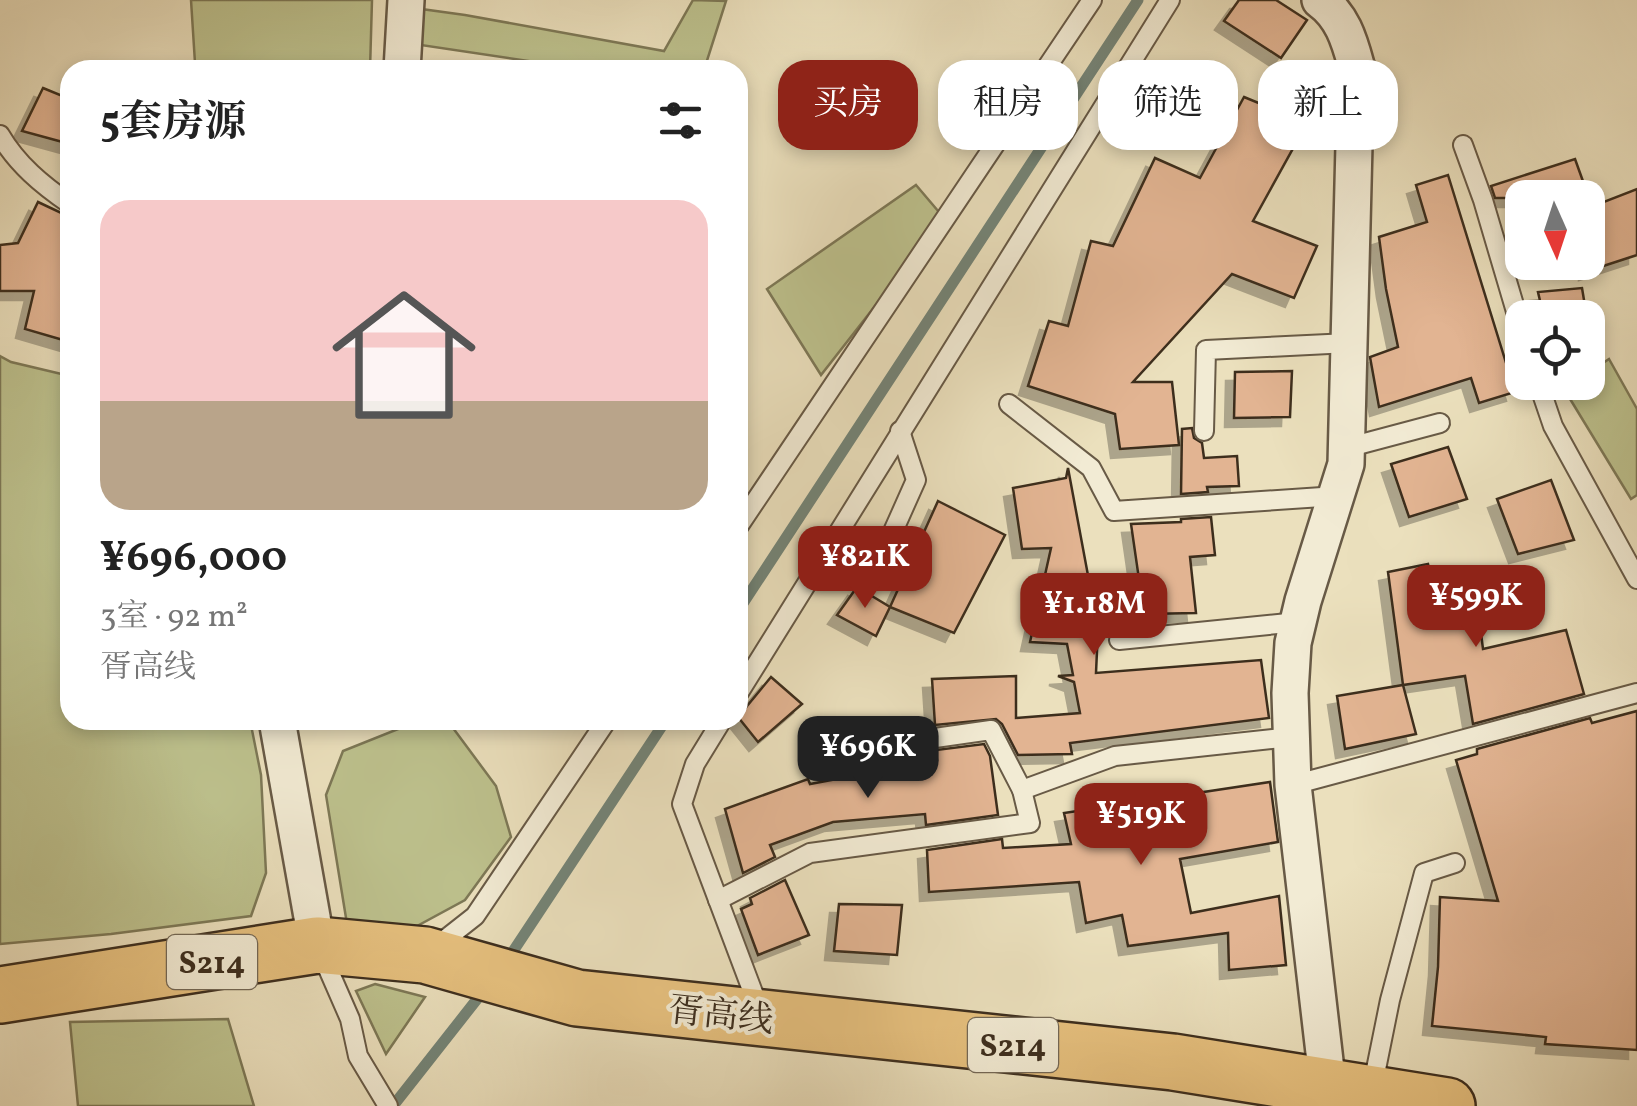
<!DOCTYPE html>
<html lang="zh">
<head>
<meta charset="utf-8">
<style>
  body { margin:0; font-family:Vollkorn,"Noto Serif SC",serif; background:#f2f2f2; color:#222; height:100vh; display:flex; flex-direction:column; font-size:38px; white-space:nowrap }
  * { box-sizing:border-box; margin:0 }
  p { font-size:32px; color:#767676 }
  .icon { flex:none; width:55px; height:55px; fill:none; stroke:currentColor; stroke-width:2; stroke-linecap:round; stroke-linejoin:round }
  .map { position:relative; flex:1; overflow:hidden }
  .details { position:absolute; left:60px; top:60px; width:688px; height:670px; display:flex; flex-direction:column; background:#fff; border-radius:30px; box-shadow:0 5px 15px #0003 }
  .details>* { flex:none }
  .guide { position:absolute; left:778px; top:60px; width:708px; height:90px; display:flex; gap:20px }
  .needle { width:65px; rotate:177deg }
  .controls { position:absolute; left:1505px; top:180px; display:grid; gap:20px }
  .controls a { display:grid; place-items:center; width:100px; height:100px; border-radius:20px; background:#fff; box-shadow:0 5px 15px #0003; font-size:50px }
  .price { position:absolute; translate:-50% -85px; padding:0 22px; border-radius:20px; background:#8f2418; color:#fff; font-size:32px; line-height:65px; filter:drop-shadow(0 2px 5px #0008) }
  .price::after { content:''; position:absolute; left:50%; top:60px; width:30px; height:22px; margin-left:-15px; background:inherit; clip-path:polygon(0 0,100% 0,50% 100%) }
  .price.current { background:#222; color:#fff }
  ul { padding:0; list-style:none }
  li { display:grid; align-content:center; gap:20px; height:530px; padding:0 40px }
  li span { display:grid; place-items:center; height:310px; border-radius:30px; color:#555 }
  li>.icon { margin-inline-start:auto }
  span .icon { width:180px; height:180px; fill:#fffc; stroke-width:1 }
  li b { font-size:42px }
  h2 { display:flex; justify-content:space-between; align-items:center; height:120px; padding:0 40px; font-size:42px }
  .pill { padding:0 35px; border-radius:30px; background:#fff; box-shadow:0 5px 15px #0003; font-size:35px; line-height:90px }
  .pill.current { background:#8f2418; color:#fff }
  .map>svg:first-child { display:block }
</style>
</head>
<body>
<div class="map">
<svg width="1637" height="1106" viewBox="0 0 1637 1106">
  <defs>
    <filter id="shadow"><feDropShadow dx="-9" dy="9" stdDeviation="0" flood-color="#0004"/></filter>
  </defs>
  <rect width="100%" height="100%" fill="#ebe0bd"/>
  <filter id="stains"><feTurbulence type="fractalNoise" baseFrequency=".002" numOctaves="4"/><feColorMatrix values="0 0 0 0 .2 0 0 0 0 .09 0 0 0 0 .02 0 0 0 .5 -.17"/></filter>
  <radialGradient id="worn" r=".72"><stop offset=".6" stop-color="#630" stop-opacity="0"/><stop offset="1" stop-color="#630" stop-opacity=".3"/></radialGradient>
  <g fill="#bdc18d" stroke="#7d7856" stroke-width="2.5">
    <polygon points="191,0 372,0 370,70 256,70 195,63"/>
    <polygon points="693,0 726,1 704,70 589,70 414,44 414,8 465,15 664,51"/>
    <polygon points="916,185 944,218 821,375 767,289"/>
    <polygon points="0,356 11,362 70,376 70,720 250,720 261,775 266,873 251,916 111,934 0,944"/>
    <polygon points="1609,359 1637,409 1637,495 1631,499 1564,389 1573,383 1588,382 1588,373"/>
    <polygon points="403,727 453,728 496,786 511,837 465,900 417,926 347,924 326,795 343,751"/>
    <polygon points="375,984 425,997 386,1054 356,991"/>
    <polygon points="228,1019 254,1106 78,1106 70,1022"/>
  </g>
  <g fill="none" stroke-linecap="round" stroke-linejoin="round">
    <g stroke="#748477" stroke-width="11">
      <polyline points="738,611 1138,0"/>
      <polyline points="506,962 666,720"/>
      <polyline points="393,1106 485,989"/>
    </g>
  </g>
  <g fill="#e2b492" stroke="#3d2e1e" stroke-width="2.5" filter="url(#shadow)">
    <polygon points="1239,0 1276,0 1307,20 1281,58 1224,21"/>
    <polygon points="43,88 70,99 70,144 22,131"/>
    <polygon points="1244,97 1307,123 1253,221 1317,246 1294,298 1232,274 1133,382 1172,382 1179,445 1120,449 1115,414 1028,386 1049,321 1068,326 1091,241 1113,246 1155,158 1200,178"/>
    <polygon points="1575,159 1589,198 1495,198 1491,186"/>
    <polygon points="1448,175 1515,392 1479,403 1471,378 1379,407 1370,357 1398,347 1386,289 1379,237 1427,222 1416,185"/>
    <polygon points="1637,189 1637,255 1588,271 1588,208"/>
    <polygon points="38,202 70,217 70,342 25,329 34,291 0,291 0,245 18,243"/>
    <polygon points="1582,288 1587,318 1544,318 1538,292"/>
    <polygon points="1292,371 1290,417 1234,418 1235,372"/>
    <polygon points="1192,428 1194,438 1202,443 1204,458 1237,456 1239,486 1207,487 1208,492 1181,494 1182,429"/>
    <polygon points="1448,447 1467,499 1409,517 1391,464"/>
    <polygon points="1068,468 1098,629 1096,673 1261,660 1269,718 1070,743 1072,754 1018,755 1002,724 996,719 935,725 932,679 1016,676 1016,718 1080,713 1074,682 1058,676 1073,675 1067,644 1030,642 1051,548 1022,549 1013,488 1066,478"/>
    <polygon points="1551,480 1574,540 1518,554 1497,499"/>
    <polygon points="938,501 1005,535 954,633 890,607"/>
    <polygon points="1211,517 1215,555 1190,557 1196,613 1144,614 1131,524 1181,522 1181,519"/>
    <polygon points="1428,564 1435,593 1475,586 1483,649 1566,630 1584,694 1473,724 1465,676 1403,685 1388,572"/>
    <polygon points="857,587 890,607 876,636 837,615"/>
    <polygon points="771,677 802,704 758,742 738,717"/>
    <polygon points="1403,685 1416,734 1345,749 1337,696"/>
    <polygon points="1637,711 1637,1050 1545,1044 1546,1037 1432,1026 1438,967 1440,897 1498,901 1456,760 1477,754 1477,749 1590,718 1592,723"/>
    <polygon points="984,744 990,756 998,815 926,825 925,814 833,822 770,845 775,857 743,873 725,809 808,779 810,784 937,760 936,750"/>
    <polygon points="1270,782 1278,842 1180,859 1191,913 1279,896 1286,965 1229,970 1228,933 1128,946 1122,915 1086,923 1079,882 929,892 927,850 1002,839 1003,848 1071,844 1064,813"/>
    <polygon points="785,880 809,935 758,955 741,909 752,904 750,898"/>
    <polygon points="839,904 902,905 897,955 834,951"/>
  </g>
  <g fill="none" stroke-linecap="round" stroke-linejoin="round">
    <defs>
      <g id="lane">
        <polyline points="1118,83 1200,117"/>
        <path d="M 0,135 C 17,164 42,185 70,204"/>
        <polyline points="1463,145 1483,200 1522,332"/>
        <polyline points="1538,382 1553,426 1637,579"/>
        <polyline points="1009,404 1091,468 1114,511 1337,496"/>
        <polyline points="1204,431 1206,350 1349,343"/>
        <polyline points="1346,448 1440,423"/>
        <polyline points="738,527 1092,0"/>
        <polyline points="883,554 916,480 900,431"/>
        <polyline points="1119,640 1298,622"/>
        <polyline points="738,694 1170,0"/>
        <polyline points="722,720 695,764 682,804 760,1011"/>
        <polyline points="858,749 991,730 1022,790"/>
        <polyline points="1293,785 1637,693"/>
        <polyline points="718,900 810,853 1030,823 1022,790 1115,756 1291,737"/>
        <polyline points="433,949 475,916 607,720"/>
        <polyline points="322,955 350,1019 358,1056 388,1106"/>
        <polyline points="1372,1089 1390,1000 1424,873 1455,863"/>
      </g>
      <g id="street">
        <path d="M 1320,0 C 1342,16 1349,39 1356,65 L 1346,464 L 1303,601 L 1293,643 L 1290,693 L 1293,785 L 1328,1087"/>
        <polyline points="402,70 406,0"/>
        <polyline points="277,720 317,945"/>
      </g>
      <polyline id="primary" points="0,995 317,945 425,955 577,998 1173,1062 1447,1106"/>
    </defs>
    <use href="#lane" stroke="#685a46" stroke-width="22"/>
    <use href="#street" stroke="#685a46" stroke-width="40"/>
    <use href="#primary" stroke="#3d2e1e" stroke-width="60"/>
    <use href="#lane" stroke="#f2ebd4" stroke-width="18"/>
    <use href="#street" stroke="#f2ebd4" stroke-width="35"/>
    <use href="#primary" stroke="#e6c07e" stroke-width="55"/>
  </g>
  <g text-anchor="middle" stroke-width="8" stroke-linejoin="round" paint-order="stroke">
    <g fill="#f2ebd4" stroke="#736755" stroke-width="2.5">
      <rect x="167" y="935" width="90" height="54" rx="8"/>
      <rect x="968" y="1018" width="90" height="54" rx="8"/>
    </g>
    <g font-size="32" font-weight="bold" fill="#3d2e1e">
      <text x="212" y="973">S214</text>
      <text x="1013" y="1056">S214</text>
    </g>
    <g font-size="35" fill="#3d2e1e" stroke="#f2ebd4">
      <text transform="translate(721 1014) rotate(6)" y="12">胥高线</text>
    </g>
  </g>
  <rect width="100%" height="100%" filter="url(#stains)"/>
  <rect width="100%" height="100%" fill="url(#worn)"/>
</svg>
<div class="controls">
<a><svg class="needle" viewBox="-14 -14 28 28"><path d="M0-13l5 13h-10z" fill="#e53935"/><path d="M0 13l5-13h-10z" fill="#767676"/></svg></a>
<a><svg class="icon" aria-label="locate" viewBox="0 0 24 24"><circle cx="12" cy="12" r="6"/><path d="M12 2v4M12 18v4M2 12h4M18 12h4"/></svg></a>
</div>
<b class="price" style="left:865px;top:611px">¥821K</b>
<b class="price" style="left:1476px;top:650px">¥599K</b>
<b class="price" style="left:1094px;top:658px">¥1.18M</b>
<b class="price current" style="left:868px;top:801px">¥696K</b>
<b class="price" style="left:1141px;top:868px">¥519K</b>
<div class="guide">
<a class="pill current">买房</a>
<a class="pill">租房</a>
<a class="pill">筛选</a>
<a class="pill">新上</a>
</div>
<section class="details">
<h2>5套房源<svg class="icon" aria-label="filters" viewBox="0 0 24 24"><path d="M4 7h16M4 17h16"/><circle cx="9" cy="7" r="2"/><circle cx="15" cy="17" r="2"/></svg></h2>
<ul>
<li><span style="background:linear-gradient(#f6c9c9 65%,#b9a48a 0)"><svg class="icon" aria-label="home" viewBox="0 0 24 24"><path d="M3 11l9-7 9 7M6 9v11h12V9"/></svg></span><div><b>¥696,000</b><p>3室 · 92 m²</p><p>胥高线</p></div></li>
</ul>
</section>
</div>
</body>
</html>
